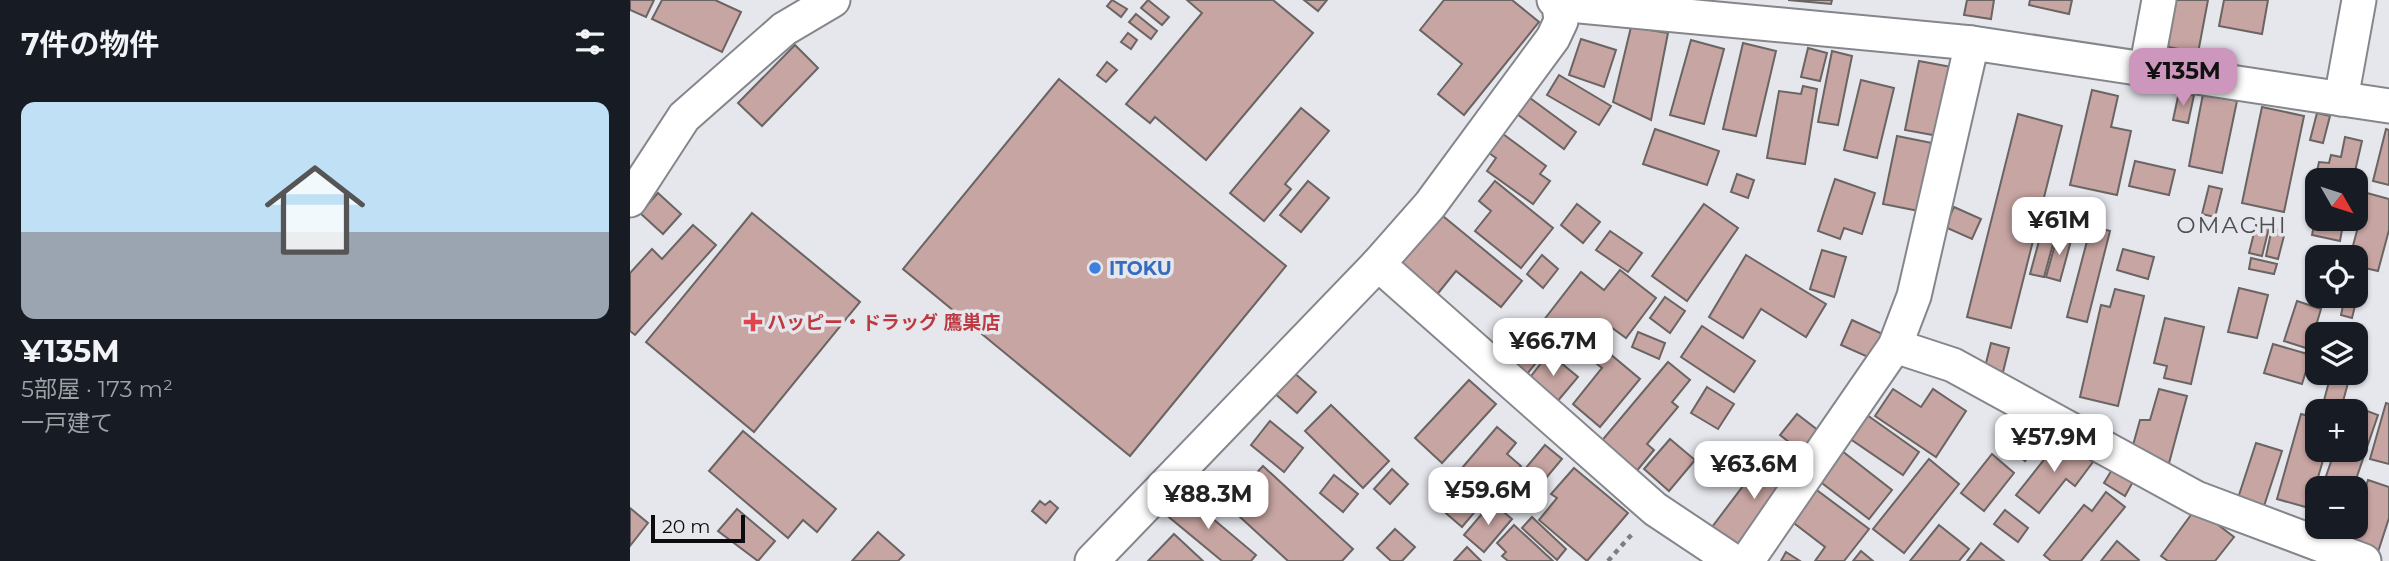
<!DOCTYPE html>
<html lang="ja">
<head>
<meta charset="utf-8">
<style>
  body { margin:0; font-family:Montserrat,"Noto Sans JP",sans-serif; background:#20242c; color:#f1f3f6; height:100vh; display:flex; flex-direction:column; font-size:26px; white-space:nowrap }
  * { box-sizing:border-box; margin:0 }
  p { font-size:23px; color:#9ea1a6 }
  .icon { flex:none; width:38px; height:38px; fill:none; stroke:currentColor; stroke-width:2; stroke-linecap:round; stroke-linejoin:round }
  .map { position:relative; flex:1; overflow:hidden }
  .details { display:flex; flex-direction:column; background:#171b24; width:630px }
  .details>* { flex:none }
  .needle { width:46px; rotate:129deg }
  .tools { position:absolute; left:1675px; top:168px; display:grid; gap:14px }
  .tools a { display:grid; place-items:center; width:63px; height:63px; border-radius:14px; background:#171b24; box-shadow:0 2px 5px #0004; font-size:35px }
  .scale { position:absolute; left:21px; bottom:18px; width:94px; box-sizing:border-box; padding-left:7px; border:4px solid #0c0c0e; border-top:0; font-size:19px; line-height:24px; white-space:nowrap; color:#0c0c0e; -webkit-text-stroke:5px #e6e7ed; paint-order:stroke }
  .price { position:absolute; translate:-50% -60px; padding:0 16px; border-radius:14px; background:#fff; color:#222; font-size:23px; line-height:46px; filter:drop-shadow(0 2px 4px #0008) }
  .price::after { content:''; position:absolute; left:50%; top:42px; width:21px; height:16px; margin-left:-10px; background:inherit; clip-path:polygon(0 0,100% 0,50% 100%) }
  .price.selected { background:#cd96bd; color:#111 }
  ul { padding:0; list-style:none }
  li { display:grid; align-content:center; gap:14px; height:371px; padding:0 21px }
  li span { display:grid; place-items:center; height:217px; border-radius:14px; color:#555 }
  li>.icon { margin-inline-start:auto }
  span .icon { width:126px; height:126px; fill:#fffc; stroke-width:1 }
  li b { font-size:30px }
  h2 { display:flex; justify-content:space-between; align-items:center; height:84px; padding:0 21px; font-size:30px }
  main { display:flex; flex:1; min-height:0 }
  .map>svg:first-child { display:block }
</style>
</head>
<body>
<main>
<section class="details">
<h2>7件の物件<svg class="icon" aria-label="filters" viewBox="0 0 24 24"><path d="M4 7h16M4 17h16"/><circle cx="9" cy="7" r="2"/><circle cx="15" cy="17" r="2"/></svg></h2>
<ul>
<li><span style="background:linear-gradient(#bfe0f5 60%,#9aa5b1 0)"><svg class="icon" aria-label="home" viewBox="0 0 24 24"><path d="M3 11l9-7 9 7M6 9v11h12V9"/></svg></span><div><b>¥135M</b><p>5部屋 · 173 m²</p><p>一戸建て</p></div></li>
</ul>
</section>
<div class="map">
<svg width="1759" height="561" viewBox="0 0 1759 561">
  <rect width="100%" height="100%" fill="#e6e7ed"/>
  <g fill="#c7a5a2" stroke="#6a6463" stroke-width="2">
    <polygon points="0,0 24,0 16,17 0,10"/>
    <polygon points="32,0 85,0 111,12 92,52 22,19"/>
    <polygon points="482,0 497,9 491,17 477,6"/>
    <polygon points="518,0 539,17 532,25 511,8"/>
    <polygon points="557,0 643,0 683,33 576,160 525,117 520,123 496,104 572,13"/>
    <polygon points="674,0 697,0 688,11"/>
    <polygon points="814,0 882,0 909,22 834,115 808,94 832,64 790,30"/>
    <polygon points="1158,0 1202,0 1201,4"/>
    <polygon points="1337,0 1364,0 1361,19 1334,15"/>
    <polygon points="1400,0 1442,0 1439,14 1399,5"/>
    <polygon points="1537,0 1578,0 1568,53 1529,45"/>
    <polygon points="1594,0 1638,0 1632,34 1589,26"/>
    <polygon points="506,14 527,31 521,39 499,22"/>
    <polygon points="1001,27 1038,33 1021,120 983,102"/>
    <polygon points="498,33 507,40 501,49 491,42"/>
    <polygon points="951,39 986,50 974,87 939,75"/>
    <polygon points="1061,40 1094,49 1074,124 1040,115"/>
    <polygon points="1113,43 1146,51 1126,136 1093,129"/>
    <polygon points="165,45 188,68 132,126 108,103"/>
    <polygon points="1178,48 1197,53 1190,81 1171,77"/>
    <polygon points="1202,51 1222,56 1208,125 1188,122"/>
    <polygon points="1289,61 1327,68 1314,137 1275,130"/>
    <polygon points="477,62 487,70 476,82 467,75"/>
    <polygon points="929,75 981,106 969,125 917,95"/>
    <polygon points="429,79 656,266 500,456 273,269"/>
    <polygon points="1231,80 1264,88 1247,158 1214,150"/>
    <polygon points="1173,86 1187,89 1175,164 1137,158 1149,91 1171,94"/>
    <polygon points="1462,90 1488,96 1481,127 1501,131 1487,195 1440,185"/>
    <polygon points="1549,92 1564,95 1558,123 1543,120"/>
    <polygon points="1573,94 1607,101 1592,173 1559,166"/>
    <polygon points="900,98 946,132 934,149 887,114"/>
    <polygon points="1632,107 1674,116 1654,212 1612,203"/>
    <polygon points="671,108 699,131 655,184 661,189 634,221 600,193"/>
    <polygon points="1687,113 1700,116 1693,143 1680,140"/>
    <polygon points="1388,114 1432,126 1381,328 1337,317"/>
    <polygon points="1025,129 1089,151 1077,185 1013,164"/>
    <polygon points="1756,129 1759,130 1759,185 1743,181"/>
    <polygon points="873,134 916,166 910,174 920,181 903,204 857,171 866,158 859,153"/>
    <polygon points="1267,136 1307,144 1294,212 1253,204"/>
    <polygon points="1715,137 1732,141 1723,180 1687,180 1687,190 1683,189 1689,162 1699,163 1701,155 1711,157"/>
    <polygon points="1505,161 1545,170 1539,195 1499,186"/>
    <polygon points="1107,174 1124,180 1118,198 1101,192"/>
    <polygon points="1205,179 1245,193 1232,234 1214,228 1210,239 1188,231"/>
    <polygon points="678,181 699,198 671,232 650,215"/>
    <polygon points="865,181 923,228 891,268 845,231 861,211 849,201"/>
    <polygon points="1579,186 1592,189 1585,217 1572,214"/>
    <polygon points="28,193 51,214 33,234 10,213"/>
    <polygon points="1737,193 1759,199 1759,230 1748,271 1726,266 1726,257 1720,257"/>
    <polygon points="947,204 970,222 953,243 931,225"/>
    <polygon points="1074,204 1108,228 1057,301 1022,276"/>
    <polygon points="1324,207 1351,219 1342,239 1315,227"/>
    <polygon points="1687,211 1687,219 1714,219 1710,241 1682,235"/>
    <polygon points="808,212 892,281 871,307 826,271 805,297 765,265"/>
    <polygon points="122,213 230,302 124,432 16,342"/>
    <polygon points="63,225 86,245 5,335 0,331 0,273 22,249 32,259"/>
    <polygon points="1626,225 1639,228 1632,256 1619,253"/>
    <polygon points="1461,226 1480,231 1457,322 1437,317"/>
    <polygon points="1642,228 1655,232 1648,259 1636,256"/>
    <polygon points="1412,230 1426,233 1414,277 1400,274"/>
    <polygon points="980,231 1012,253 998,272 966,250"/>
    <polygon points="1428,234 1442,237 1430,281 1416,277"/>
    <polygon points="1493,249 1524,257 1518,279 1487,270"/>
    <polygon points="1192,250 1216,257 1204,297 1180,289"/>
    <polygon points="912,255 928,269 913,288 897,274"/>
    <polygon points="1116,255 1196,304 1176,337 1131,309 1113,338 1079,317"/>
    <polygon points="1621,258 1647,264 1644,274 1619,269"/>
    <polygon points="990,270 1026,298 996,338 978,325 953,358 910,325 951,272 974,290"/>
    <polygon points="1726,284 1730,285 1722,318 1711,315 1715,296 1726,296"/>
    <polygon points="1609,288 1638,295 1627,338 1598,332"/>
    <polygon points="1485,289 1514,296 1488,406 1450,397 1471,305 1480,307"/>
    <polygon points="1035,297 1055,311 1040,333 1020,318"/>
    <polygon points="1667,301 1691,309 1679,349 1654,341"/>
    <polygon points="1535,318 1574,327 1561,384 1534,378 1537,366 1524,363"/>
    <polygon points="1222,320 1257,336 1247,361 1211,345"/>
    <polygon points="1072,326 1125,361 1104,392 1051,357"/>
    <polygon points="1008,332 1035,343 1029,359 1002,347"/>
    <polygon points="895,334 916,350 897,374 876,358"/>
    <polygon points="1361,343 1379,348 1373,372 1355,367"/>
    <polygon points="1643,344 1681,355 1672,384 1634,373"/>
    <polygon points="973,348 1010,379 970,427 943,404 972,368 962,360"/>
    <polygon points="919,353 948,377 926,403 898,380"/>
    <polygon points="1038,362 1060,380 1042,402 1048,407 1017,444 1024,450 1005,473 969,444"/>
    <polygon points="662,371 686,392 667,413 643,392"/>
    <polygon points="1700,378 1718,383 1711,409 1693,404"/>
    <polygon points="839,380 866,404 812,463 785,438"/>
    <polygon points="1077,387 1104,404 1088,429 1061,413"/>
    <polygon points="1263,389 1291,407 1303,389 1336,411 1306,457 1245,416"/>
    <polygon points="1529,389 1557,396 1538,467 1500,456 1510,420 1520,420"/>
    <polygon points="1756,403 1759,404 1759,464 1740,459"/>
    <polygon points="701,405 759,461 733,488 675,431"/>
    <polygon points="1721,405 1748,415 1723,488 1701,488 1693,485 1705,450 1726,450 1726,411 1719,411"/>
    <polygon points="1230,410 1289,452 1273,475 1213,434"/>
    <polygon points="1392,410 1419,432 1395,461 1372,442"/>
    <polygon points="1167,414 1189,431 1172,452 1150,435"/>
    <polygon points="1671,414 1687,418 1687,450 1696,450 1679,508 1647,499"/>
    <polygon points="640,421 673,448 654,472 621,445"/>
    <polygon points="867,427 886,443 877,454 891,466 864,497 858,491 852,497 836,482 827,491 848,508 832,527 803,502"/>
    <polygon points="113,431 206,509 187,532 173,520 158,538 79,471"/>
    <polygon points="1432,437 1463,462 1445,486 1436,479 1409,513 1386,495"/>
    <polygon points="1040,439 1065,460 1039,491 1014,469"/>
    <polygon points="1626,443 1652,451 1634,506 1608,498"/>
    <polygon points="915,445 932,459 911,484 903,476 878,506 870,499"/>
    <polygon points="1144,445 1164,460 1154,474 1163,481 1108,554 1079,531"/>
    <polygon points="1207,447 1262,490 1239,519 1184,477"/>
    <polygon points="1362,454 1384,473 1354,511 1331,493"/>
    <polygon points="1299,459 1329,484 1274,553 1243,529"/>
    <polygon points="633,466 723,549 712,561 658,561 597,505"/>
    <polygon points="944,468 998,513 957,561 909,520 927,498 921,494"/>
    <polygon points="1483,468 1504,480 1495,496 1474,483"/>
    <polygon points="762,469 778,484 760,504 744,489"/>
    <polygon points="704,475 728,494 713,512 690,493"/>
    <polygon points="1738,480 1759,487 1759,518 1747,555 1716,545 1722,527 1726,527 1726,517"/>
    <polygon points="1180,485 1239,529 1214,561 1185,561 1195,547 1156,517"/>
    <polygon points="551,492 626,555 621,561 592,561 534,513"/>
    <polygon points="1476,492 1495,507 1451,561 1421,561 1414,555 1454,505 1462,511"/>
    <polygon points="410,501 415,505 420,501 428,508 416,523 402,511"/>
    <polygon points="862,502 882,519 854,552 834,535"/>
    <polygon points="0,508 18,523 0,546"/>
    <polygon points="1566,508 1604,537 1585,561 1538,561 1531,556"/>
    <polygon points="107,509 145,541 128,561 88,531"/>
    <polygon points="1375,510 1398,528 1388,542 1364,524"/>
    <polygon points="902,517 936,549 927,560 892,528"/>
    <polygon points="884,525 923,561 878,561 872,556 876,552 867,543"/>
    <polygon points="1309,525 1339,549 1329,561 1280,561"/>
    <polygon points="765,529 785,547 772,561 761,561 747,548"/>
    <polygon points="248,532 274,555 268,561 222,561"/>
    <polygon points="544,534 573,561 518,561"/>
    <polygon points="1487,541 1509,560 1508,561 1471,561"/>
    <polygon points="1351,543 1374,561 1337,561"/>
    <polygon points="837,547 851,561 824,561"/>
    <polygon points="1231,551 1243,561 1223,561"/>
    <polygon points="1156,552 1170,561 1151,561"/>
  </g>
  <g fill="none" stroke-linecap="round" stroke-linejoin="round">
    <defs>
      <g id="minor">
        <polyline points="924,0 929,4 1342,43 1759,106"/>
        <polyline points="1516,70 1529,0"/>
        <polyline points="1711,99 1729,0"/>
        <polyline points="0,200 54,117 154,29 203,0"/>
        <polyline points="748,264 1025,509 1103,561"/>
        <polyline points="1265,346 1323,365 1566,498 1734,561"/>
        <polyline points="462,561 748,264 800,205 923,38 931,21 929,4"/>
        <polyline points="1117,561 1265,346 1284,296 1342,43"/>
      </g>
    </defs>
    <use href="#minor" stroke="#85868b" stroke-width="37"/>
    <polyline stroke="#7e7e82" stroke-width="4.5" stroke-dasharray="5 5" stroke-linecap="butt" points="978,561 1003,533"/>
    <use href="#minor" stroke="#fff" stroke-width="33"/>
  </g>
  <circle fill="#3f7fe0" stroke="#e6e7ed" stroke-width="2.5" cx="465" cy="268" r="7"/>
  <path fill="#e0444e" stroke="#e6e7ed" stroke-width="2.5" d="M119.5 311.5h7v7h7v7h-7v7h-7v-7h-7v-7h7z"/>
  <g text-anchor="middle" stroke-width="7" stroke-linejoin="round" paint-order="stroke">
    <g font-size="19" font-weight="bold" fill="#366cbe" stroke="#e6e7ed" text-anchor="start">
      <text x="479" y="275">ITOKU</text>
    </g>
    <g font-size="19" font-weight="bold" fill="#be3a42" stroke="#e6e7ed" text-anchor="start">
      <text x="137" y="329">ハッピー・ドラッグ 鷹巣店</text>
    </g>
    <g font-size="23" letter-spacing="2" fill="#4d4e53" stroke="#e6e7ed">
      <text x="1602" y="233">OMACHI</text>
    </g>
  </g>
</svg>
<div class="tools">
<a><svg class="needle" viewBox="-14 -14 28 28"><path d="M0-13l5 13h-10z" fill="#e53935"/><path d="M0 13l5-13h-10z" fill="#9ea1a6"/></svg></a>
<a><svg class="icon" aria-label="locate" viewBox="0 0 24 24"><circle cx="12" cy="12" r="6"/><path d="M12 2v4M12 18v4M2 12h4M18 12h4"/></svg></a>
<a><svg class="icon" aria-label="layers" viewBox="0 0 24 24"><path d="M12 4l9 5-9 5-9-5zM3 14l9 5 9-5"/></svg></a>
<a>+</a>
<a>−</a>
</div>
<div class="scale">20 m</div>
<b class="price selected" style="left:1553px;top:108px">¥135M</b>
<b class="price" style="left:1429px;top:257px">¥61M</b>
<b class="price" style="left:923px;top:378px">¥66.7M</b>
<b class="price" style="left:1424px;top:474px">¥57.9M</b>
<b class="price" style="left:1124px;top:501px">¥63.6M</b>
<b class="price" style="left:858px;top:527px">¥59.6M</b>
<b class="price" style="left:578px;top:531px">¥88.3M</b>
</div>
</main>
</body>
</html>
